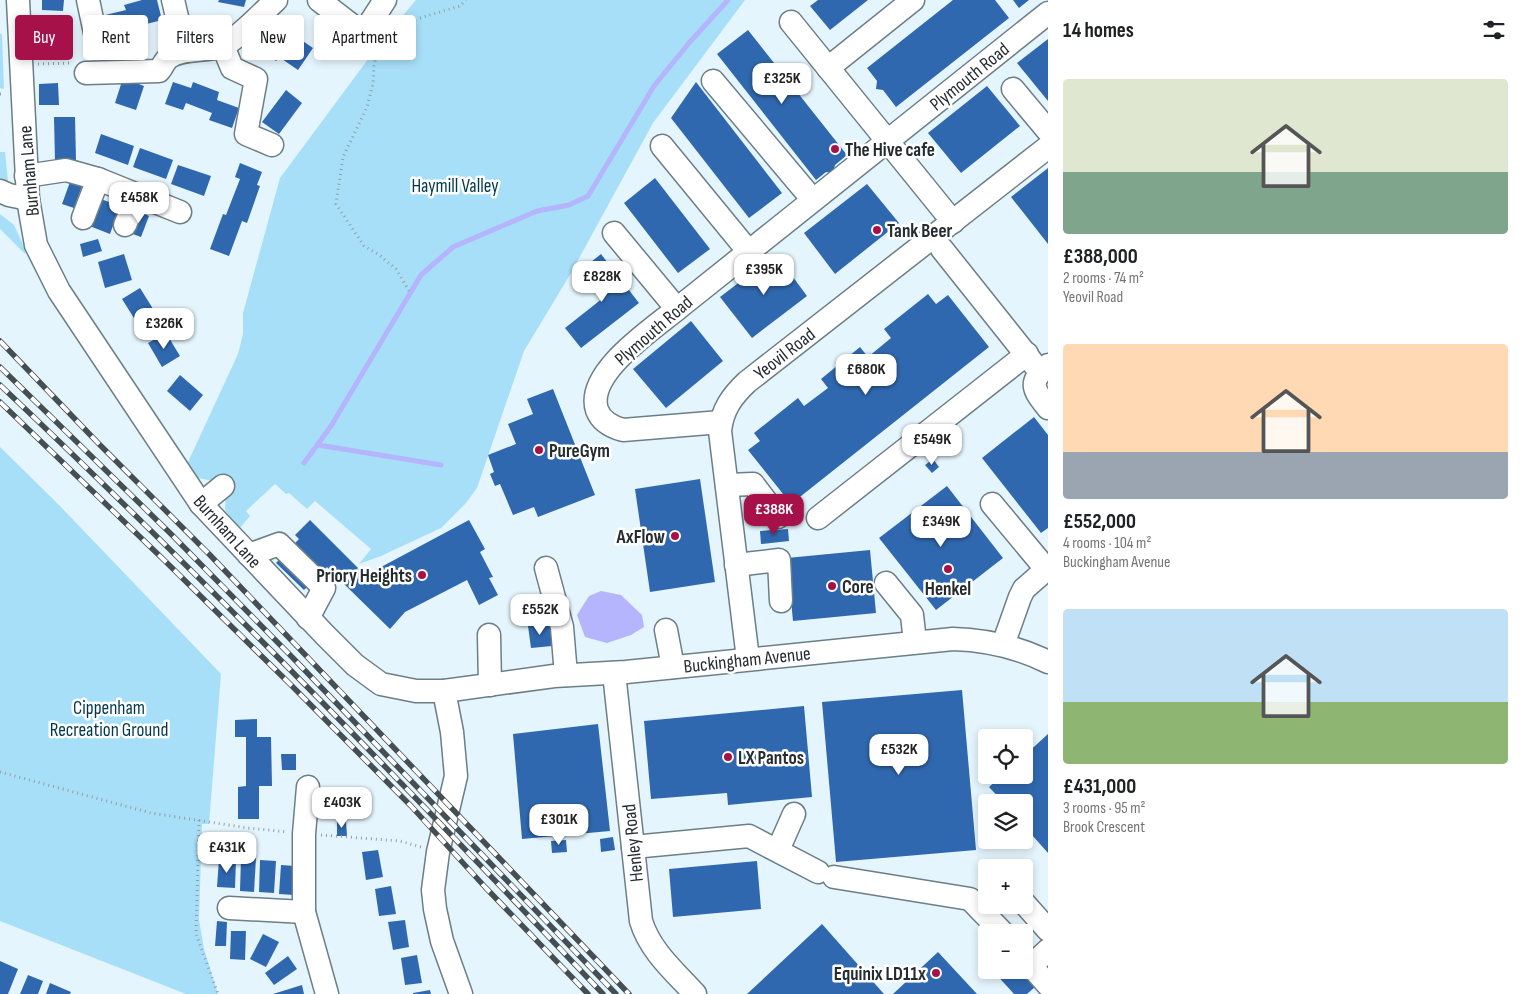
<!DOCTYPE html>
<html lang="en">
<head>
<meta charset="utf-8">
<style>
  body { margin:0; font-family:"Sofia Sans Condensed",sans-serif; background:#f6f6f6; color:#202124; height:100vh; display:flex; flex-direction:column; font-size:19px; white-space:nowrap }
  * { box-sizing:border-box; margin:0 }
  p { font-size:16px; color:#757577 }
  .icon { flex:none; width:28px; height:28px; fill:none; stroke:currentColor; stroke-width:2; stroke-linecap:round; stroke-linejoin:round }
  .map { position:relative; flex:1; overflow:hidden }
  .side { display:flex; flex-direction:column; background:#fff; width:475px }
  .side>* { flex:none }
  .banner { position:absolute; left:15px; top:15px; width:475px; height:45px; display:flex; gap:10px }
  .buttons { position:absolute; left:978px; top:729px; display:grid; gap:10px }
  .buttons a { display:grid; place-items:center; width:55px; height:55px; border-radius:5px; background:#fff; box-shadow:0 2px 8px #0003; font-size:25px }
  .price { position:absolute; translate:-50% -42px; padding:0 11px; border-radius:10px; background:#fff; color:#222; font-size:16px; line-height:32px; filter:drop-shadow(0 1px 2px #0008) }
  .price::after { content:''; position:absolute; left:50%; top:30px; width:15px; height:11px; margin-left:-8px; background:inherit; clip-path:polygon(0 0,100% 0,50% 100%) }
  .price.current { background:#a6114a; color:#fff }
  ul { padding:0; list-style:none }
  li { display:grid; align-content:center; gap:10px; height:265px; padding:0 15px }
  li span { display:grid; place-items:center; height:155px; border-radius:5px; color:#555 }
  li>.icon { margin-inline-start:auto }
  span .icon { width:90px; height:90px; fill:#fffc; stroke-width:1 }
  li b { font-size:21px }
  h2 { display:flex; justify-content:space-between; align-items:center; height:60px; padding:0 15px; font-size:21px }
  .pill { padding:0 18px; border-radius:5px; background:#fff; box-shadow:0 2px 8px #0003; font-size:18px; line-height:45px }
  .pill.current { background:#a6114a; color:#fff }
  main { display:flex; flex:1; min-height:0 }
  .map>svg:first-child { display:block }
</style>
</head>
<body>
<main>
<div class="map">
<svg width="1048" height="994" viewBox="0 0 1048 994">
  <rect width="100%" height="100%" fill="#e5f5fd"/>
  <g fill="#a7dff8">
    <polygon points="416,0 745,0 653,123 571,273 524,351 477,488 466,503 441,528 381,556 359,564 371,549 315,501 307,509 289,493 286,494 275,484 246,511 250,516 239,529 225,510 226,491 219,482 198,478 188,462 238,354 243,334 243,313 280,178 383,39"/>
    <polygon points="0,33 2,35 4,89 0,88"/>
    <polygon points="0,152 5,152 8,181 3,183 0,181"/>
    <polygon points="0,214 14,225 26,251 25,254 0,229"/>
    <polygon points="0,447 59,505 221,674 209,824 202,824 199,920 204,949 218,994 186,994 0,921"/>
  </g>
  <polygon fill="#b4b5fc" points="601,591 621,595 642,615 644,627 631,635 607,643 585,637 577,615 589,596"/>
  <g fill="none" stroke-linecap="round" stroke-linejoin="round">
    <g stroke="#b4b5fc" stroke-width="5">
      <polyline points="318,445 441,465"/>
      <polyline points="304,463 331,426 421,275 453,247 537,211 569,205 588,196 654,86 689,43 728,0"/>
    </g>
  </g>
  <g fill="#3068af">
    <polygon points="42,0 64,0 63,11 42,10"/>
    <polygon points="142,0 157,0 162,20 131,28 133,34 108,41 101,16 126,10 124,5"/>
    <polygon points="219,0 246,0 244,7 218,2"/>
    <polygon points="818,0 868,0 830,30 810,6"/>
    <polygon points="953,0 995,0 1009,18 896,107 883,90 876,89 877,81 867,68"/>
    <polygon points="1013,0 1029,0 1019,8"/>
    <polygon points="271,24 292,38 294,35 313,48 298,70 279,57 276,61 256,48"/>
    <polygon points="748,30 847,155 835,165 833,173 826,172 816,180 717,54"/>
    <polygon points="1048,39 1048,101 1017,63"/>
    <polygon points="123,78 144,86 136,110 115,103"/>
    <polygon points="173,82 191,88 193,82 219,92 217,100 239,108 232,128 209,120 212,113 186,103 183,110 165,104"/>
    <polygon points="696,82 782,193 749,218 671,118"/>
    <polygon points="58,83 59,105 39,105 39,84"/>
    <polygon points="987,86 1020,126 961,173 928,133"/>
    <polygon points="286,90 302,103 279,134 262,122"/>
    <polygon points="54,117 75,117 76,160 55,161"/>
    <polygon points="101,134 134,146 128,165 95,153"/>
    <polygon points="140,148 173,160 166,179 133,167"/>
    <polygon points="240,163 262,172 257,185 260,186 247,223 242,221 229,256 210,249 223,214 226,215 240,179 235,177"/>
    <polygon points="178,165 211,176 204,196 171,184"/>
    <polygon points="1048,168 1048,244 1011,197"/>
    <polygon points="655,178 710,249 678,273 624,203"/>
    <polygon points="70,182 82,186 74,208 62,204"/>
    <polygon points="867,184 899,223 835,274 804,233"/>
    <polygon points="98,198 120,206 110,234 87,225"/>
    <polygon points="138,211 149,216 141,237 130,233"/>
    <polygon points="98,239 102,251 83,257 80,244"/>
    <polygon points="124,254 132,280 105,288 98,262"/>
    <polygon points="601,254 639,303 581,348 565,328 603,298 581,270"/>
    <polygon points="776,254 807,296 752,338 720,297"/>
    <polygon points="140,288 155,312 137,323 122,299"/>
    <polygon points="928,294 936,304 948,295 989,347 791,504 748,450 760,441 754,433 798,398 804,406 828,388 821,379 860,347 868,357 891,338 884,329"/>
    <polygon points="691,321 723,361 666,408 633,369"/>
    <polygon points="166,333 180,356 162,367 148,343"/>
    <polygon points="180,375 203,395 190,411 167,391"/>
    <polygon points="553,389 595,495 538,517 534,507 513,515 500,484 495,486 490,474 494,472 488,455 516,444 508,424 533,414 527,399"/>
    <polygon points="1034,417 1048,435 1048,528 1041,533 982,458"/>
    <polygon points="933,459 939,467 932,473 925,465"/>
    <polygon points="700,479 715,582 650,592 635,489"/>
    <polygon points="947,486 1003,558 936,610 879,538"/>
    <polygon points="310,520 358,568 343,583 327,567 304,590 276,563 299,539 295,535"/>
    <polygon points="469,520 485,549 480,552 493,577 489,578 498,595 479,605 467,580 405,612 390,629 344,584 360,567 368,574"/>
    <polygon points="788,529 789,541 761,544 760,531"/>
    <polygon points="870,550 876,613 793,621 787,558"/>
    <polygon points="550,624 552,646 531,648 528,626"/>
    <polygon points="962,690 976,850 836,862 822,702"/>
    <polygon points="804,706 812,797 728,805 727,793 651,799 644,721"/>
    <polygon points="257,719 257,737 271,737 272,786 259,786 259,819 238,819 238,787 246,786 246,737 235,737 235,720"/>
    <polygon points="598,724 610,831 522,839 513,734"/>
    <polygon points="1048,734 1048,853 1024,826 1024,802 1003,802 989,787 1002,775 1024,775 1024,756"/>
    <polygon points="281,754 296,754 296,770 282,770"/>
    <polygon points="337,821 346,821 347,836 337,836"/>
    <polygon points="613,837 615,850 601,852 600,839"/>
    <polygon points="566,840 567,852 552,853 551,841"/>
    <polygon points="378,850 383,877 366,880 362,852"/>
    <polygon points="241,858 256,858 254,892 240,891"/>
    <polygon points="219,859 236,860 235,888 217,887"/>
    <polygon points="260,860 276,861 274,893 259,892"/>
    <polygon points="757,861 761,909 673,917 669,869"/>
    <polygon points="281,865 295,866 294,895 279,894"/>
    <polygon points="391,886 396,914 379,916 375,889"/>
    <polygon points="405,920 409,947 393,950 388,922"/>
    <polygon points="217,921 227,922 226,946 215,946"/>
    <polygon points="822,924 884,994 747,994"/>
    <polygon points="231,931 246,931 245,960 230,959"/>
    <polygon points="263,934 279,942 266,967 250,959"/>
    <polygon points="938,952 977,994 893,994"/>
    <polygon points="417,955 422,983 405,985 401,958"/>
    <polygon points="288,956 297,969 274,985 265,973"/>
    <polygon points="0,961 18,969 8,994 0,994"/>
    <polygon points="997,970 1019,970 1035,987 1027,994 1014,994 994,972"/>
    <polygon points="28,975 43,981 38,994 20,994"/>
    <polygon points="50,983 71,992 70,994 46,994"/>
    <polygon points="302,985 304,994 273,994"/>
    <polygon points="430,990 431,994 413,994 413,993"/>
  </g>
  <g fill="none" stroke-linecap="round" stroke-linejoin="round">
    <defs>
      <g id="minor">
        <path d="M 18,0 L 28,199 L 36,245 L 59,291 L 201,504 L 325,635 L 355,665 L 381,684 L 416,691 L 444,691 L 554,676 L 626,672 L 953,639 C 986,640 1018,647 1048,662"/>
        <polyline points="88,0 95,33"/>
        <polyline points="173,0 185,51"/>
        <polyline points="319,0 363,34 385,0"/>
        <polyline points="791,22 953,222"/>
        <polyline points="223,46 232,68 256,79 246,134 272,145"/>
        <polyline points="828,68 913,0"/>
        <path d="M 86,73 L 159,71 C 162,67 165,61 168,58 C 182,47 206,52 222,46 C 238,39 262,13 276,0"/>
        <polyline points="713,81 813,200"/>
        <polyline points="1013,89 1048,131"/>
        <polyline points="662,146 749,252"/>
        <polyline points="26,176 66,170 98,179 180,212"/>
        <polyline points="0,191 9,195 28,199"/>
        <polyline points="83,218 98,179"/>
        <polyline points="125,225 138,195"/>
        <polyline points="614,233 677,309"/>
        <polyline points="942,249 1040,372"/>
        <path d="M 1048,365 C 1027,383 1034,390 1048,408"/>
        <path d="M 721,422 L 623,430 C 612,427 601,421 597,410 C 585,373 653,329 677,309 L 1048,13"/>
        <polyline points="727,485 753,484 778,517"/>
        <polyline points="201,504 223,486"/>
        <polyline points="992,504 1046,569"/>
        <polyline points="818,518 1027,354"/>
        <polyline points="249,555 279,544 324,588 308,618"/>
        <polyline points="736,565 779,560 781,601"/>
        <polyline points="546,568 562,627 566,675"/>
        <polyline points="886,583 912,615 915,642"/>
        <polyline points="666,630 673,667"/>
        <polyline points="489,635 490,685"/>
        <polyline points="1003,645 1020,597 1024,589 1048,568"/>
        <path d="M 748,659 L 720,431 C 722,410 732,396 747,382 L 1048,147"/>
        <path d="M 614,673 L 641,921 C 650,951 675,972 695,994"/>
        <polyline points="444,691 452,732 456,776 438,852 433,890 435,909 442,941 461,994"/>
        <polyline points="308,787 304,834 304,912 327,994"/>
        <polyline points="633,847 749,836 818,872"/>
        <polyline points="778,850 794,814"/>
        <polyline points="834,877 970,899 1002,932"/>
        <polyline points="1024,903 1048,930"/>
        <polyline points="229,908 304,912"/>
        <polyline points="1024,958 1048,985"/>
        <polyline points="1031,966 1048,950"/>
      </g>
    </defs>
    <use href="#minor" stroke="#6c7e86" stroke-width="25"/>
    <g stroke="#939fa5" stroke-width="3" stroke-dasharray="1 4" stroke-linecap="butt">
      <polyline points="38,64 72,63"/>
      <polyline points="0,94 1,94"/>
      <polyline points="409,291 396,269 378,254 364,246 336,204 343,157 367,107 373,84 374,64 379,50 410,21 460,6 466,0"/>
      <polyline points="0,772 151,813 248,828 288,832"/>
      <polyline points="199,820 196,934 218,994"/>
      <polyline points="321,835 400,841 421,847"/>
    </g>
    <use href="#minor" stroke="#fff" stroke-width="22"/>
    <defs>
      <g id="rail">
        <polyline points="0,341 98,443 209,554 629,994"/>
        <polyline points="0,367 171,534 293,658 616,994"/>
        <path d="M 0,385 C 207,581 406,786 603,994"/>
        <polyline points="0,402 164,560 289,683 411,806 485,887 588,994"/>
      </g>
    </defs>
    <use href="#rail" stroke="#454e53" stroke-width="5.5"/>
    <use href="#rail" stroke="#fff" stroke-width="4" stroke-dasharray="11" stroke-linecap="butt"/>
  </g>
  <g fill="#a6114a" stroke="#fff" stroke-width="2">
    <circle cx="835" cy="149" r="5"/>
    <circle cx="877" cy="230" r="5"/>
    <circle cx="539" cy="450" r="5"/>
    <circle cx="675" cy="536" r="5"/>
    <circle cx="948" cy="569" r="5"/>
    <circle cx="422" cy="575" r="5"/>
    <circle cx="832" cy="586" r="5"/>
    <circle cx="728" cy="757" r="5"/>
    <circle cx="936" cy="973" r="5"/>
  </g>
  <g text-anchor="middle" stroke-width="5" stroke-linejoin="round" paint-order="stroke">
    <g font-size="19" fill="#252c30" stroke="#fff">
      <text transform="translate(969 76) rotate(-39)" y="7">Plymouth Road</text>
      <text transform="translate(28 171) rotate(-95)" y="7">Burnham Lane</text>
      <text transform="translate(653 330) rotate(-41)" y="7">Plymouth Road</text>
      <text transform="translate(784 353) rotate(-38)" y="7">Yeovil Road</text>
      <text transform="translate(228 531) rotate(48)" y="7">Burnham Lane</text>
      <text transform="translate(747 659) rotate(-6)" y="7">Buckingham Avenue</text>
      <text transform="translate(632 843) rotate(-96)" y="7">Henley Road</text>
    </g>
    <g font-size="19" font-weight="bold" fill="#252c30" stroke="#fff" text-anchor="start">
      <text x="845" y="156">The Hive cafe</text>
      <text x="887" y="237">Tank Beer</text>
      <text x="549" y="457">PureGym</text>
      <text x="665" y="543" text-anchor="end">AxFlow</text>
      <text x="412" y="582" text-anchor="end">Priory Heights</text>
      <text x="842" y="593">Core</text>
      <text x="948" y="595" text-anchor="middle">Henkel</text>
      <text x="738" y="764">LX Pantos</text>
      <text x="926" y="980" text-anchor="end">Equinix LD11x</text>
    </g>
    <g font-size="19" fill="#00384b" stroke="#fff">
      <text x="455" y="192">Haymill Valley</text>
      <text x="109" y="714">Cippenham<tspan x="109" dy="22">Recreation Ground</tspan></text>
    </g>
  </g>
</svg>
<div class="buttons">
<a><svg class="icon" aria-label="locate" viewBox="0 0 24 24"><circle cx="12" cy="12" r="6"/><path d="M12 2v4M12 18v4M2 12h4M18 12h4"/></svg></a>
<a><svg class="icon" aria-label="layers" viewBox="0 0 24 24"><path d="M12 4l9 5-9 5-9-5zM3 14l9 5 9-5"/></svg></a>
<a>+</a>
<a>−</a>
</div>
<b class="price" style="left:782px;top:105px">£325K</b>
<b class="price" style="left:139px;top:224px">£458K</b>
<b class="price" style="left:764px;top:296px">£395K</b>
<b class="price" style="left:602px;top:303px">£828K</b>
<b class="price" style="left:164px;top:350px">£326K</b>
<b class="price" style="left:866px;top:396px">£680K</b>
<b class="price" style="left:932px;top:466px">£549K</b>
<b class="price current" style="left:774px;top:536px">£388K</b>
<b class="price" style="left:941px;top:548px">£349K</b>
<b class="price" style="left:540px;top:636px">£552K</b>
<b class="price" style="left:899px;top:776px">£532K</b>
<b class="price" style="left:342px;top:829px">£403K</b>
<b class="price" style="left:559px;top:846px">£301K</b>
<b class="price" style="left:227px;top:874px">£431K</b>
<div class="banner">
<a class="pill current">Buy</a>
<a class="pill">Rent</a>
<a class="pill">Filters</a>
<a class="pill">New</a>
<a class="pill">Apartment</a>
</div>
</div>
<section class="side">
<h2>14 homes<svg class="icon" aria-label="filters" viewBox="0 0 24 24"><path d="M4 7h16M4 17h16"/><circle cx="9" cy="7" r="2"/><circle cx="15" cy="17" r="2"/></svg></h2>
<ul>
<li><span style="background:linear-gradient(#dfe7d0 60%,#7fa58c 0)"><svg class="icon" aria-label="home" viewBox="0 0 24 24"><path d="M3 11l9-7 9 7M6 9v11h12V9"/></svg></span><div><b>£388,000</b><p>2 rooms · 74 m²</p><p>Yeovil Road</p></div></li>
<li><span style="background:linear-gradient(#ffd9b3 70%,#9aa5b1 0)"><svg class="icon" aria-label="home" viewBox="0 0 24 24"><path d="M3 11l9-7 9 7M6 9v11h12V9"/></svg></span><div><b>£552,000</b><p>4 rooms · 104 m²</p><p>Buckingham Avenue</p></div></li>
<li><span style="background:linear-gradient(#bfe0f5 60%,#8fb573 0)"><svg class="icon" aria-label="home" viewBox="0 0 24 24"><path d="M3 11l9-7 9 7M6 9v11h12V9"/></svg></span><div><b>£431,000</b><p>3 rooms · 95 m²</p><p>Brook Crescent</p></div></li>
</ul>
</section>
</main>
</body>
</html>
